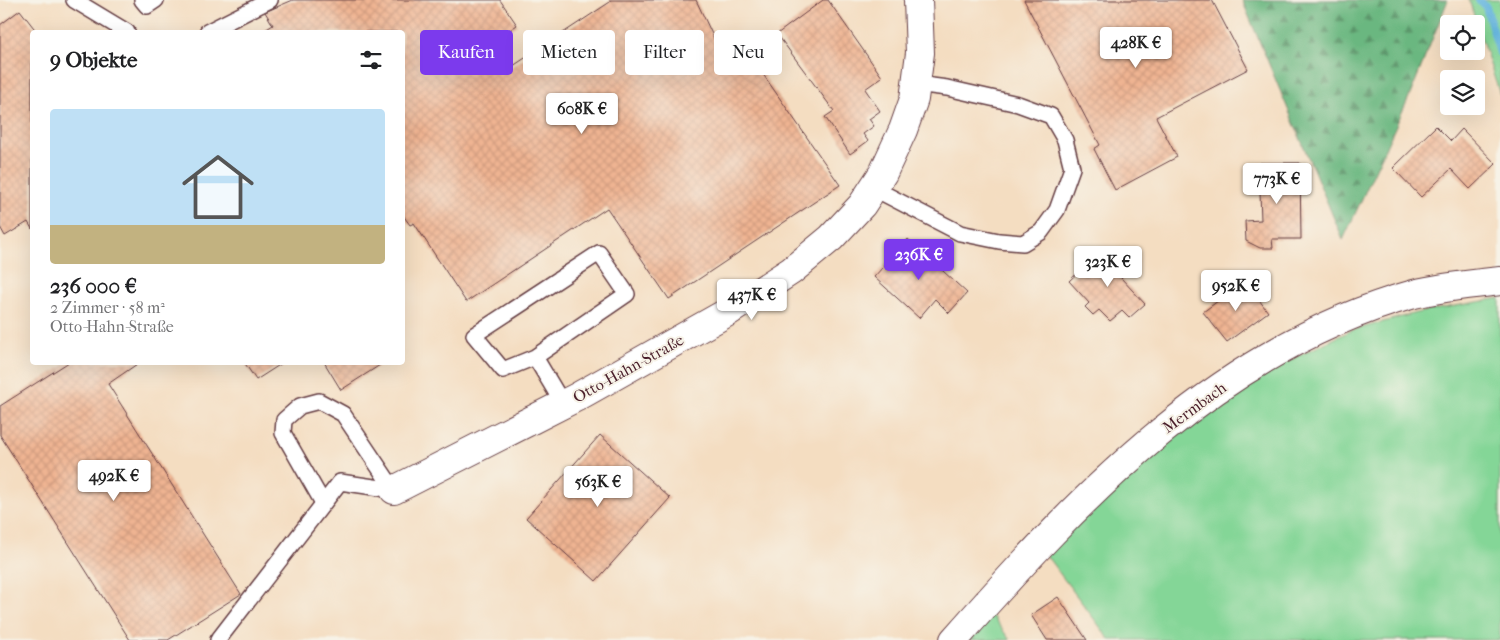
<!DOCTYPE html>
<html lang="de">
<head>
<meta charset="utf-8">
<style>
  body { margin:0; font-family:"IM FELL French Canon",serif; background:#f6f6f6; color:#202124; height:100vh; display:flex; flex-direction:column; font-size:19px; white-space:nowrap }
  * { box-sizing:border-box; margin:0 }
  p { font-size:16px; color:#757577 }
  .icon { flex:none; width:28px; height:28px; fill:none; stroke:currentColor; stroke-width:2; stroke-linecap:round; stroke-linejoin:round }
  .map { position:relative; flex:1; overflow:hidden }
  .side { position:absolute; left:30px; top:30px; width:375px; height:335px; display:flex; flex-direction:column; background:#fff; border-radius:5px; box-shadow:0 5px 20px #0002 }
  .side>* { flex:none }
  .guide { position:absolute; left:420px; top:30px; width:475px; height:45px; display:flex; gap:10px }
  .controls { position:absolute; left:1440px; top:15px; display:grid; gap:10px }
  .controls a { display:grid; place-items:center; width:45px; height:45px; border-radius:5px; background:#fff; box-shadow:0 5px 20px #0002; font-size:25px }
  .price { position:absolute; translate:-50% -42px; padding:0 11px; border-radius:5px; background:#fff; color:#222; font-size:16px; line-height:32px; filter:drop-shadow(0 1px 2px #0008) }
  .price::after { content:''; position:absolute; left:50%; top:30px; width:15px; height:11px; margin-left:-8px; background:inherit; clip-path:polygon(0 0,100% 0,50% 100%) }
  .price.selected { background:#7c3aed; color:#fff }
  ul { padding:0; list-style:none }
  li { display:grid; align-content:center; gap:10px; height:265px; padding:0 20px }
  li+li { border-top:1px solid #e0e0e0 }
  li span { display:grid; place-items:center; height:155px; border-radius:5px; color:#555 }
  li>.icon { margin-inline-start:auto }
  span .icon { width:90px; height:90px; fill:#fffc; stroke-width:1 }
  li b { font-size:21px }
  h2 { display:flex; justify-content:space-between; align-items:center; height:60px; padding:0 20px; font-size:21px }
  .chip { padding:0 18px; border-radius:5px; background:#fff; box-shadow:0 5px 20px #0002; font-size:18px; line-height:45px }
  .chip.selected { background:#7c3aed; color:#fff }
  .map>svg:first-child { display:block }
</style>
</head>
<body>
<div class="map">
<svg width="1500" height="640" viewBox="0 0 1500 640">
  <defs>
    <pattern id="forest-firs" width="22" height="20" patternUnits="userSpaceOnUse" patternTransform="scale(1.25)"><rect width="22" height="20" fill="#6bb780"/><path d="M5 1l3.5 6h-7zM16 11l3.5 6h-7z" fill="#5a9469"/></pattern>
    <pattern id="building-cross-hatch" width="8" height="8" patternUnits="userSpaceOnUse" patternTransform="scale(1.25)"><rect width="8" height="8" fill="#efb492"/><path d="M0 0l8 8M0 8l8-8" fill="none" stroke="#ce9a7e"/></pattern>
  </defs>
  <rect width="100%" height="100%" fill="#f7f3e8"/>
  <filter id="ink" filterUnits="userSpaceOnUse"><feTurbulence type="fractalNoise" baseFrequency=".02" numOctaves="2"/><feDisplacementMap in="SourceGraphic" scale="10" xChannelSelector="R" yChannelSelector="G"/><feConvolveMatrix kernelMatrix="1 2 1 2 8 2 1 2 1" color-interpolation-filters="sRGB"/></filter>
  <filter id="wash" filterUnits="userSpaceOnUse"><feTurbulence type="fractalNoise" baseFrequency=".0096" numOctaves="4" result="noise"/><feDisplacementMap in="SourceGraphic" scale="20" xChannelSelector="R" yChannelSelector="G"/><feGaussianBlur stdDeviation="1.12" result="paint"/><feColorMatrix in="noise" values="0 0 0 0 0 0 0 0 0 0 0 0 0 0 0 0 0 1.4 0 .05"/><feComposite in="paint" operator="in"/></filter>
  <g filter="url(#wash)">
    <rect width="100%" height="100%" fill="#f4ddc1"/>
    <g fill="#84d697" stroke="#677a61">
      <polygon points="1469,0 1500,0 1500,95"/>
      <polygon points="1500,298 1500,640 1110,640 1045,554 1140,461 1242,387 1296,357 1350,331 1416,313"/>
      <polygon points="990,613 1010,640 966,640"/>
    </g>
    <polygon fill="url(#forest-firs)" stroke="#5a6b56" points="1242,0 1448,0 1410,95 1343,240"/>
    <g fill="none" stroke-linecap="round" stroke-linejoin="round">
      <polyline stroke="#63b5de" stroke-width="8" points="1479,0 1486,7 1500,53"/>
    </g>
    <g id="blocks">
      <g fill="url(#building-cross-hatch)">
        <polygon points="293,0 500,0 517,25 493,42 510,68 610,2 610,0 696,0 726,64 758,67 840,185 669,299 607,208 466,302 414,223 410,225 402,214 402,32 262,32 273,25 265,12"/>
        <polygon points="823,0 828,0 882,77 865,89 880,111 869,119 874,126 863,134 868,141 850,154 825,117 834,111 777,34"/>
        <polygon points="1024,0 1212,0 1248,69 1156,117 1177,157 1115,190 1094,149 1100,145"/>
        <polygon points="20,10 37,32 32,32 32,229 28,222 5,236 0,227 0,25"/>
        <polygon points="1436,126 1451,141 1462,129 1496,164 1470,189 1451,169 1421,197 1393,168"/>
        <polygon points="1259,163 1300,163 1301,239 1272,239 1273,248 1260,248 1246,241 1245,221 1261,220"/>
        <polygon points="908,239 967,293 949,313 935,299 919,318 874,277"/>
        <polygon points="1114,250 1131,268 1121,278 1145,304 1129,318 1122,311 1110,321 1099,310 1093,315 1085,307 1089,303 1069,281 1084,267 1090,273"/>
        <polygon points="1245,281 1268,312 1227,342 1203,312"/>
        <polygon points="69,362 140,362 108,384 241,594 168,640 130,640 0,435 0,406"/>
        <polygon points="244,362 284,362 256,380"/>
        <polygon points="324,362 378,362 380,365 341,390"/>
        <polygon points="600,435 670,498 596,581 526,518"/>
        <polygon points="1058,597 1087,640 1047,640 1031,615"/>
      </g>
    </g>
  </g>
  <g filter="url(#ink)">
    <use href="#blocks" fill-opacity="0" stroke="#643c42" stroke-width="1"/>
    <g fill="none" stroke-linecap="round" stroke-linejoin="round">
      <defs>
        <g id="service">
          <polyline points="74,0 127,32"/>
          <polyline points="142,0 147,6 156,0"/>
          <polyline points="207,32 270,0"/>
          <polyline points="873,188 960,233 999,241 1023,243 1041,232 1057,210 1072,168 1065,140 1051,116 1018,104 947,88 916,84"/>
          <polyline points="535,357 627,294 599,253 474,335 503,370 535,357 563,404"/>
          <polyline points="323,503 283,433 284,420 300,406 319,401 343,414 394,490"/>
          <polyline points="218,640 340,482 394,490"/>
        </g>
        <g id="minor">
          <polyline points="394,490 577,397 728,312 791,271 831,238 862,205 883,173 903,130 914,99 920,53 918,0"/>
          <path d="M 954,640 C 1081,496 1222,347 1414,294 C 1441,287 1473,284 1500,281"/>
        </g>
      </defs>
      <use href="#service" stroke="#643c42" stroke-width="18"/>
      <use href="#minor" stroke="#643c42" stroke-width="30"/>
      <use href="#service" stroke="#fff" stroke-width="15"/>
      <use href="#minor" stroke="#fff" stroke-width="28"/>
    </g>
  </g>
  <g text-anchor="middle" stroke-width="4" stroke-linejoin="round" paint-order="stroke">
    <g font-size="16" fill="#4a1f2b" stroke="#f7f3e8">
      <text transform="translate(628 368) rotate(-29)" y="6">Otto-Hahn-Straße</text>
      <text transform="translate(1194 407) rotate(-36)" y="6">Mermbach</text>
    </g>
  </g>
</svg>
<div class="controls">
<a><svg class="icon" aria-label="locate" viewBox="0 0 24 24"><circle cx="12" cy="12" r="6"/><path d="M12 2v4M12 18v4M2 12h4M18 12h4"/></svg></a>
<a><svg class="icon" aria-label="layers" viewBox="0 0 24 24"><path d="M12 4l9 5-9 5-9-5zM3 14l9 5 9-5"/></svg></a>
</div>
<b class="price" style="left:1136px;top:69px">428K €</b>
<b class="price" style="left:582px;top:135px">608K €</b>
<b class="price" style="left:1277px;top:205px">773K €</b>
<b class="price selected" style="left:919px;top:281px">236K €</b>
<b class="price" style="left:1108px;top:288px">323K €</b>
<b class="price" style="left:1236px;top:312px">952K €</b>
<b class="price" style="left:752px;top:321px">437K €</b>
<b class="price" style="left:114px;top:502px">492K €</b>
<b class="price" style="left:598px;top:508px">563K €</b>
<div class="guide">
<a class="chip selected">Kaufen</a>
<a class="chip">Mieten</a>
<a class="chip">Filter</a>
<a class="chip">Neu</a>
</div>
<section class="side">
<h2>9 Objekte<svg class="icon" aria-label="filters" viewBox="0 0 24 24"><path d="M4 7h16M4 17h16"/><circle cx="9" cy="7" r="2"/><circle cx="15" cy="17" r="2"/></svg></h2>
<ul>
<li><span style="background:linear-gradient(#bfe0f5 75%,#c2b280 0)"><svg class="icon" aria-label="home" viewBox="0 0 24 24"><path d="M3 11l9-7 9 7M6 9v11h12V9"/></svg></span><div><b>236 000 €</b><p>2 Zimmer · 58 m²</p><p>Otto-Hahn-Straße</p></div></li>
</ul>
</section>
</div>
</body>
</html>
